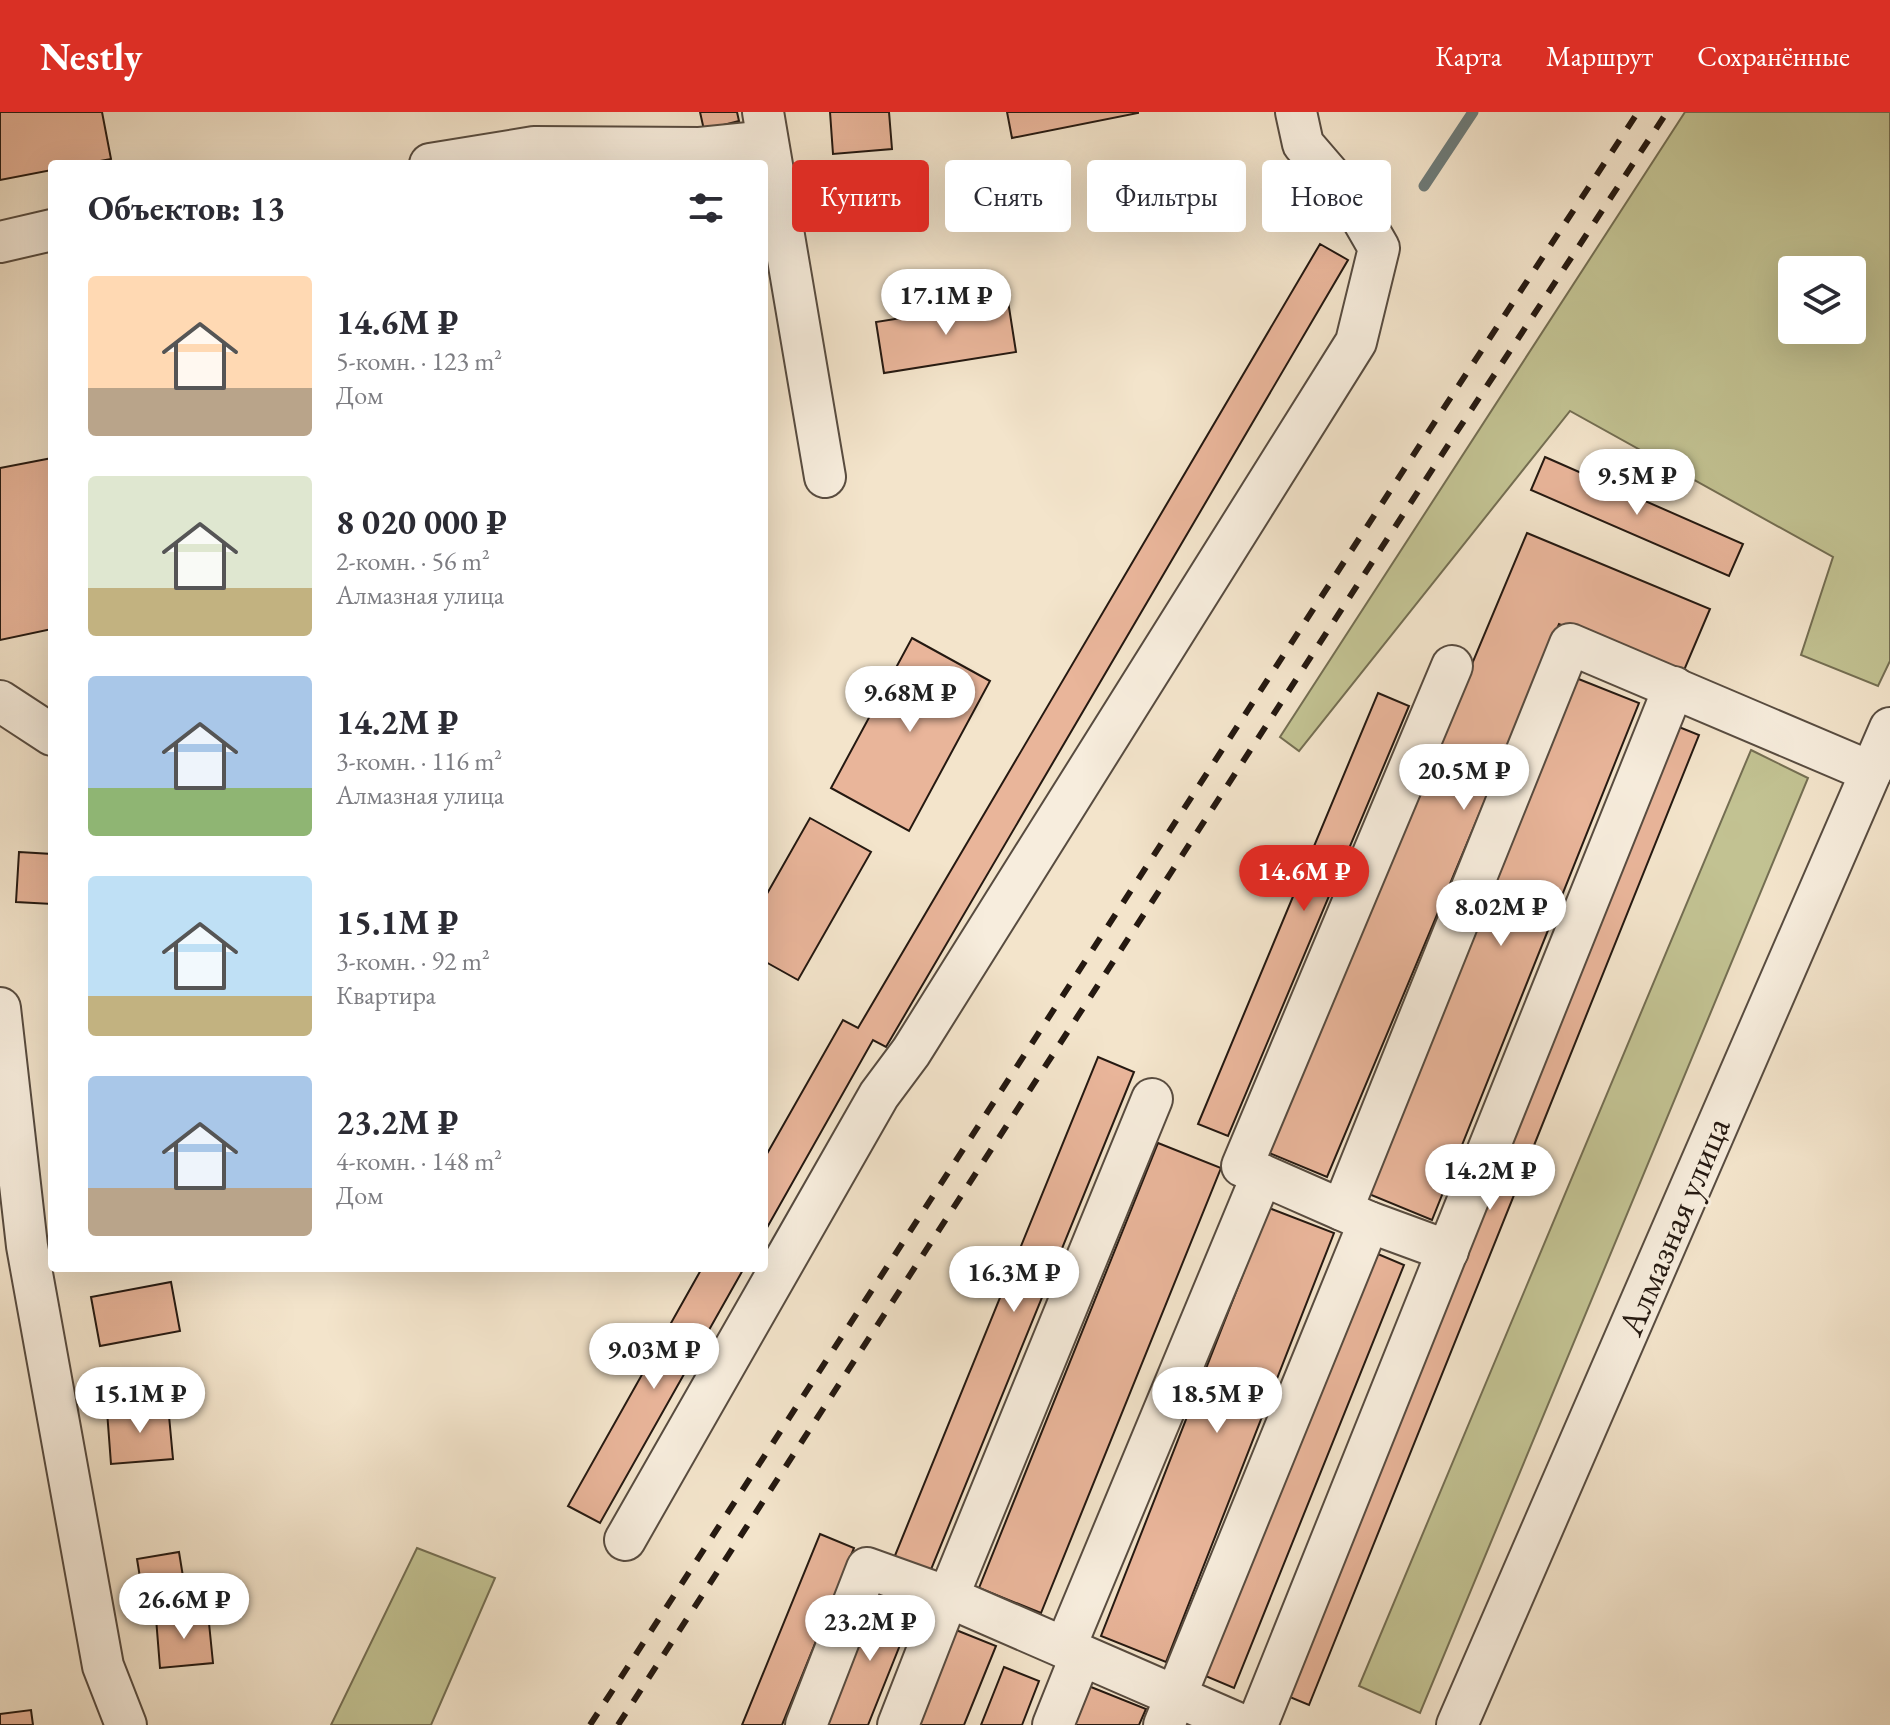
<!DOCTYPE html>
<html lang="ru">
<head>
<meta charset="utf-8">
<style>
  body { margin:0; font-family:"EB Garamond",serif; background:#f2f2f3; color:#2b2b33; height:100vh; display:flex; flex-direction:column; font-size:30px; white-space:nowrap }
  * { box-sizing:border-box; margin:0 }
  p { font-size:26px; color:#7c7c81 }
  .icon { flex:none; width:44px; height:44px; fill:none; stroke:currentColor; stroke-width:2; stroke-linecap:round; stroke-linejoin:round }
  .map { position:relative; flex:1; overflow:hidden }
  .panel { position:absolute; left:48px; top:48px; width:720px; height:1112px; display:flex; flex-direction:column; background:#fff; border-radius:8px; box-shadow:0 8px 32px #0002 }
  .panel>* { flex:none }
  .hud { position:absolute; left:792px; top:48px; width:760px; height:72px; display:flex; gap:16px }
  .controls { position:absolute; left:1778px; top:144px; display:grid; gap:16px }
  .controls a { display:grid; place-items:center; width:88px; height:88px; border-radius:8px; background:#fff; box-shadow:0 8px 32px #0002; font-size:40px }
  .price { position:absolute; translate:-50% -68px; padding:0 18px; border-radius:28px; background:#fff; color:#222; font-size:26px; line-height:52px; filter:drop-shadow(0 2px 4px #0008) }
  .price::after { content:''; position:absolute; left:50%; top:48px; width:24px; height:18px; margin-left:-12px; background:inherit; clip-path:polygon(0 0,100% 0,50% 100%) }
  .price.selected { background:#d93025; color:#fff }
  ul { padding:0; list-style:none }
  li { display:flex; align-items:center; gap:24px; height:200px; padding:0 40px }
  li span { display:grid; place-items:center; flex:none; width:224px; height:160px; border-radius:8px; color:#555 }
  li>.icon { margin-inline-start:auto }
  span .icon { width:96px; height:96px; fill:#fffc; stroke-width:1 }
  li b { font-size:34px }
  h2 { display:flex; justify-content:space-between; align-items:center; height:96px; padding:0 40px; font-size:34px }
  .pill { padding:0 28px; border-radius:8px; background:#fff; box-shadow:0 8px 32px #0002; font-size:28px; line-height:72px }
  .pill.selected { background:#d93025; color:#fff }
  header { display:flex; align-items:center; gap:48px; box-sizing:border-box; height:112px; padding:0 40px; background:#d93025; color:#fff }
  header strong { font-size:38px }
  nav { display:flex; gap:44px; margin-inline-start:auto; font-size:28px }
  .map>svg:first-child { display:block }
</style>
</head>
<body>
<header>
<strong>Nestly</strong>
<nav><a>Карта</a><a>Маршрут</a><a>Сохранённые</a></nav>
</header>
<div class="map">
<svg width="1890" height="1613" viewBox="0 0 1890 1613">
  <rect width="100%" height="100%" fill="#f3e4cb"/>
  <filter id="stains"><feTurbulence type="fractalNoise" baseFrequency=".0025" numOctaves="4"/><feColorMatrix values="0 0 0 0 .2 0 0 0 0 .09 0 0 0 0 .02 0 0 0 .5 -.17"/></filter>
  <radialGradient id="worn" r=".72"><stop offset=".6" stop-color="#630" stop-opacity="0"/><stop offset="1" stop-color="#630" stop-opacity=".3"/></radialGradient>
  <g fill="#c2c292" stroke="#746e52" stroke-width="2" fill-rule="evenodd">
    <path d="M 1685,0 L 1890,0 L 1890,549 L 1878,574 L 1801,543 L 1833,445 L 1570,299 L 1299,639 L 1280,625 ZM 1792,158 L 1852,158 L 1852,218 L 1792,218 Z"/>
    <polygon points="1751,638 1808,666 1420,1601 1359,1574"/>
    <polygon points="417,1436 495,1466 431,1613 331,1613"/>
  </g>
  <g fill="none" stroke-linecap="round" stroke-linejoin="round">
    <polyline stroke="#6d7b79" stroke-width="11" points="1424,74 1473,0"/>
  </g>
  <g fill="#e9b59a" stroke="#251911" stroke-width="2">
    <polygon points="0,0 102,0 111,47 84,52 52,52 52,58 0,68"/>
    <polygon points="700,0 737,0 739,9 704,18"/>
    <polygon points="830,0 889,0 892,37 833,42"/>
    <polygon points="1007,0 1138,0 1138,1 1012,26"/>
    <polygon points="1320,132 1348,148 886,935 873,928 764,1121 764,1047 843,908 858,916"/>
    <polygon points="1008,189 1016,240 884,261 876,210"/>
    <polygon points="1545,345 1743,432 1729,464 1531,378"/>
    <polygon points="52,346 52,517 0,528 0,356"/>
    <polygon points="1527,421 1710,497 1682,563 1559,512 1327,1065 1267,1040"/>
    <polygon points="912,526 990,569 909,719 831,676"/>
    <polygon points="1571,564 1639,591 1432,1108 1364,1080"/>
    <polygon points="1378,581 1409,594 1228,1024 1198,1012"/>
    <polygon points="1669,611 1699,623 1309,1593 1280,1581"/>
    <polygon points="810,706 871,740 798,868 764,849 764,787"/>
    <polygon points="19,740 52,742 52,792 16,790"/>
    <polygon points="1098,945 1134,960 930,1460 894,1446"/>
    <polygon points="1158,1031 1221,1056 1041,1501 979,1476"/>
    <polygon points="1269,1096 1334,1121 1166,1550 1101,1524"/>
    <polygon points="1366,1137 1404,1153 1234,1576 1196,1560"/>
    <polygon points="702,1156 744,1156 600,1411 568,1394"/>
    <polygon points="171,1170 180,1219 100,1234 91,1185"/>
    <polygon points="168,1293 173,1347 111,1352 107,1299"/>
    <polygon points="820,1422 854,1436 782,1613 742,1613"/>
    <polygon points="179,1440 185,1477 143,1484 137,1447"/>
    <polygon points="875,1482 914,1498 868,1613 823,1613"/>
    <polygon points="208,1501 213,1551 160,1556 156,1506"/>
    <polygon points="956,1518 996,1534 964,1613 918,1613"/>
    <polygon points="1004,1555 1039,1569 1022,1613 981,1613"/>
    <polygon points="1086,1573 1146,1597 1139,1613 1070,1613"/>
    <polygon points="31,1598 33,1613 0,1613 0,1602"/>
  </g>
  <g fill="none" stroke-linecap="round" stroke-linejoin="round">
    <defs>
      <g id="minor">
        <polyline points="763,0 825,365"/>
        <polyline points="430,52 534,35 700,36 767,29"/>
        <polyline points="0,130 52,118"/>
        <polyline points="0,589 52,623"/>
        <polyline points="0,896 27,1134 103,1554 126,1613"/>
        <polyline points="1152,987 948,1485 1242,1613"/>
        <polyline points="1342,1098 1242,1054 1452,554"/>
        <polyline points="1369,1110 1448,1139"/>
        <polyline points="625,1428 879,983 911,940 1356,230 1379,136 1352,89 1303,32 1296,0"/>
        <polyline points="1065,1536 1262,1063"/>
        <polyline points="806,1613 867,1456 948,1485 898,1613"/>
        <polyline points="1053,1613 1081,1543"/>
        <polyline points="1164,1613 1369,1110 1342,1098 1570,532 1871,660"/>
        <polyline points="1257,1613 1674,575"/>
        <polyline points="1457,1613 1890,616"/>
      </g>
    </defs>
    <use href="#minor" stroke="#584c40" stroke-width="44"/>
    <use href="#minor" stroke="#f7eddd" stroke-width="40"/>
    <g stroke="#251911" stroke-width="6" stroke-dasharray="14 14" stroke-linecap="butt">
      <polyline points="590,1613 1436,308 1638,0"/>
      <polyline points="618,1613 1456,321 1667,0"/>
    </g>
  </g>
  <g text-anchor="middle" stroke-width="6" stroke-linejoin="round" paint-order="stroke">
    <g font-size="36" fill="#251911" stroke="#f7eddd">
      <text transform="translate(1673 1114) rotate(-67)" y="13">Алмазная улица</text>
    </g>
  </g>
  <rect width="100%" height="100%" filter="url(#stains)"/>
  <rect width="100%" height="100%" fill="url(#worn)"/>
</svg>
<div class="controls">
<a><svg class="icon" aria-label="layers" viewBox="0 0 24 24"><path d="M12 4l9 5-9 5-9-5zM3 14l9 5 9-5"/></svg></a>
</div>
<b class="price" style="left:946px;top:225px">17.1M ₽</b>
<b class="price" style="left:1637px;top:405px">9.5M ₽</b>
<b class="price" style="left:910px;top:622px">9.68M ₽</b>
<b class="price" style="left:1464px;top:700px">20.5M ₽</b>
<b class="price selected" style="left:1304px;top:801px">14.6M ₽</b>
<b class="price" style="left:1501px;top:836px">8.02M ₽</b>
<b class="price" style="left:1490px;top:1100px">14.2M ₽</b>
<b class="price" style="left:1014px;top:1202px">16.3M ₽</b>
<b class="price" style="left:654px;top:1279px">9.03M ₽</b>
<b class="price" style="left:140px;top:1323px">15.1M ₽</b>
<b class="price" style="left:1217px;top:1323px">18.5M ₽</b>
<b class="price" style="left:184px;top:1529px">26.6M ₽</b>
<b class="price" style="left:870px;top:1551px">23.2M ₽</b>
<div class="hud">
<a class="pill selected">Купить</a>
<a class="pill">Снять</a>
<a class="pill">Фильтры</a>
<a class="pill">Новое</a>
</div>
<section class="panel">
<h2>Объектов: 13<svg class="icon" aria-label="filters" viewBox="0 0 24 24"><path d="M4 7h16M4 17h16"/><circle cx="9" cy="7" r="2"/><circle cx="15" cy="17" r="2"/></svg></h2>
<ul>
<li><span style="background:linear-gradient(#ffd9b3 70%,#b9a48a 0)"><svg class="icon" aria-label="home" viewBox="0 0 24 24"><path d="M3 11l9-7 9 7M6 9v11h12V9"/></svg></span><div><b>14.6M ₽</b><p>5-комн. · 123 m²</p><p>Дом</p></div></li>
<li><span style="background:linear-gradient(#dfe7d0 70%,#c2b280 0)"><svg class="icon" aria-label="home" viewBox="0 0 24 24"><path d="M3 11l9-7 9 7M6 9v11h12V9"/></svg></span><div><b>8 020 000 ₽</b><p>2-комн. · 56 m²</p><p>Алмазная улица</p></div></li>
<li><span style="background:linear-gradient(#a9c7e8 70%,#8fb573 0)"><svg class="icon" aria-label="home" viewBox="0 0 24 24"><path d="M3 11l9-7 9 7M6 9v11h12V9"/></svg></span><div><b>14.2M ₽</b><p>3-комн. · 116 m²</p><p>Алмазная улица</p></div></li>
<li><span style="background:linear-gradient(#bfe0f5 75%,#c2b280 0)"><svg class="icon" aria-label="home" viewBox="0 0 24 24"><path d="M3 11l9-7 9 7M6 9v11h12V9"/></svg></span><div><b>15.1M ₽</b><p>3-комн. · 92 m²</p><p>Квартира</p></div></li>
<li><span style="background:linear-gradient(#a9c7e8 70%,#b9a48a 0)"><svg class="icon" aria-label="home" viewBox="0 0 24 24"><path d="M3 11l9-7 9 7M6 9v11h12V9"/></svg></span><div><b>23.2M ₽</b><p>4-комн. · 148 m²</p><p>Дом</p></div></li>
</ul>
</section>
</div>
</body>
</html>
